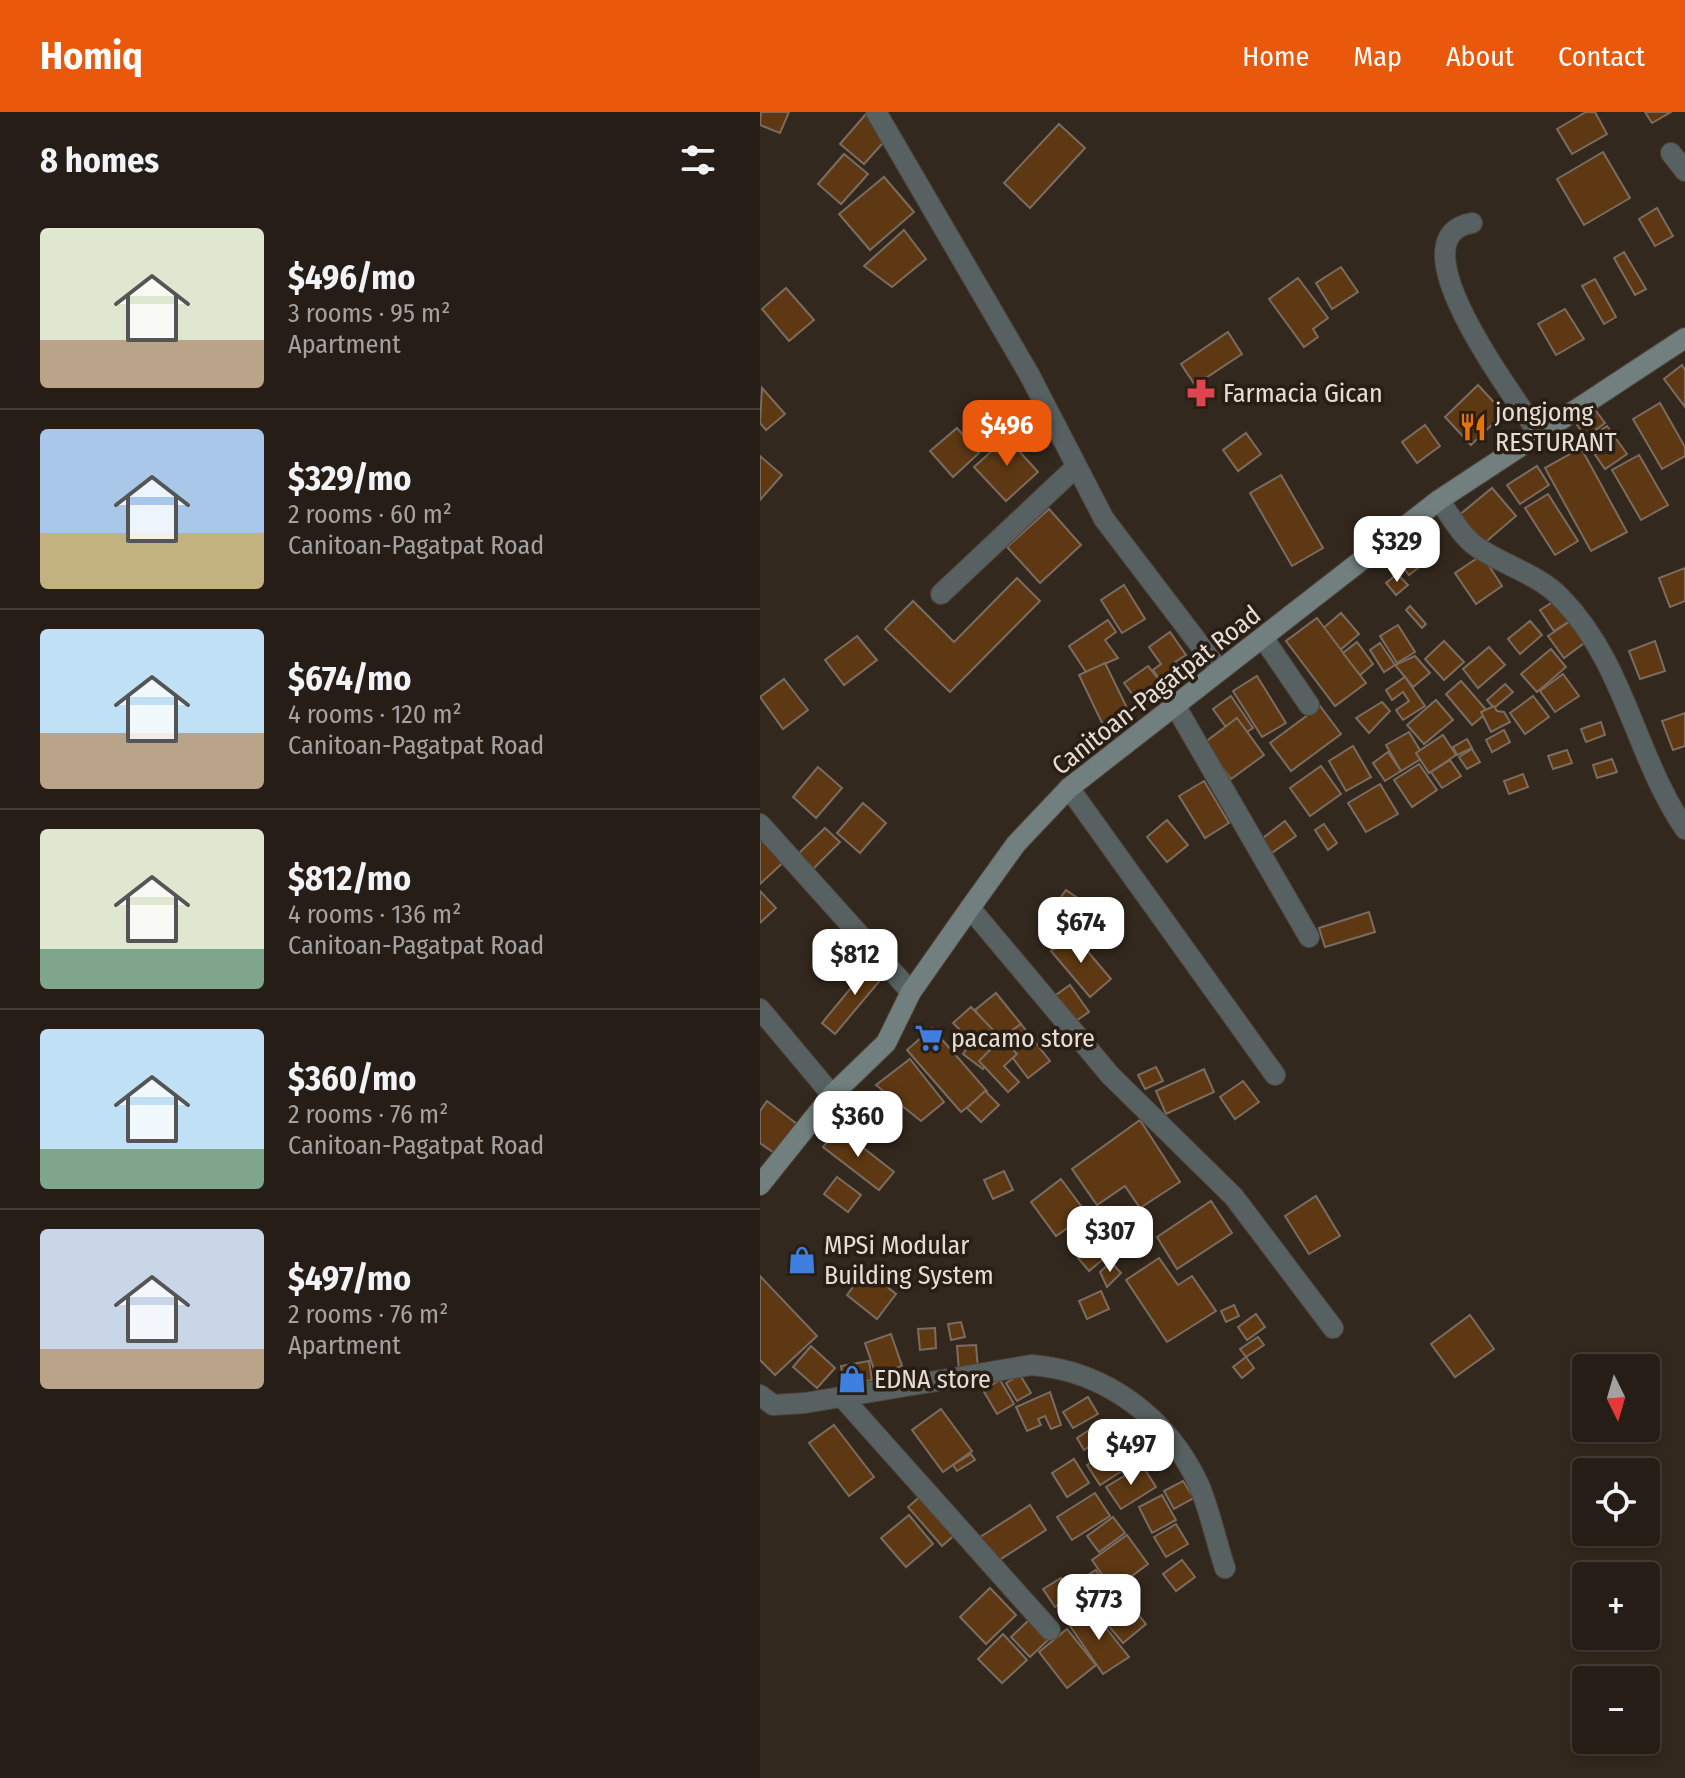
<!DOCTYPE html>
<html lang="en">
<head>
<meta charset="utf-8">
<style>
  body { margin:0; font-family:"Fira Sans Condensed",sans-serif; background:#2e271f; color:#f1f3f6; height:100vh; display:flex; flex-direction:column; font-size:30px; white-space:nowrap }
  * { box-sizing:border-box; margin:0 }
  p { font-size:26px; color:#a4a2a1 }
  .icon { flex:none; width:44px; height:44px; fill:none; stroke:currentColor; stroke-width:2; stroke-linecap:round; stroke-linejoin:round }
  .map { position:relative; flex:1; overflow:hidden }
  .details { display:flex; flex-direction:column; background:#261e16; width:760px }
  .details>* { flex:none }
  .needle { width:52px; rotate:175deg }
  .controls { position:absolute; left:812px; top:1242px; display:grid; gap:16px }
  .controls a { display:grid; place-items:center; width:88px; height:88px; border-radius:8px; background:#261e16; box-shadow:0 4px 12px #0003,0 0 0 2px #423c35; font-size:40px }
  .price { position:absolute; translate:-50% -68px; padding:0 18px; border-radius:16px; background:#fff; color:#222; font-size:26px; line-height:52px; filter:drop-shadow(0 2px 4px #0008) }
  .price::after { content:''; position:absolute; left:50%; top:48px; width:24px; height:18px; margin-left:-12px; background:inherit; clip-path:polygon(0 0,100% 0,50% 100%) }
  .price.selected { background:#ea580c; color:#fff }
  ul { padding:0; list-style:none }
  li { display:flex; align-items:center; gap:24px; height:200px; padding:0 40px }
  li+li { border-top:2px solid #423c35 }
  li span { display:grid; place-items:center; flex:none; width:224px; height:160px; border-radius:8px; color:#555 }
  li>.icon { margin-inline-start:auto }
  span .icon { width:96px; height:96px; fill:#fffc; stroke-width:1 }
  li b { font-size:34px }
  h2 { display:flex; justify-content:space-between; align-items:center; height:96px; padding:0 40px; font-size:34px }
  header { display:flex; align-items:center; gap:48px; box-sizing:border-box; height:112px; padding:0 40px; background:#ea580c; color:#fff }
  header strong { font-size:38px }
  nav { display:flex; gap:44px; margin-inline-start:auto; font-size:28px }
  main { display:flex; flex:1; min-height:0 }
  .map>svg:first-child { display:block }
</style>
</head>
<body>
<header>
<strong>Homiq</strong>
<nav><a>Home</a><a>Map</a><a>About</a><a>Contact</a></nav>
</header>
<main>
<section class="details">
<h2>8 homes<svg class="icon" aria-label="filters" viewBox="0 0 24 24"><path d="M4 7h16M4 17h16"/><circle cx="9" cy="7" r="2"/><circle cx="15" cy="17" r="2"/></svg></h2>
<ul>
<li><span style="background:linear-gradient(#dfe7d0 70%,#b9a48a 0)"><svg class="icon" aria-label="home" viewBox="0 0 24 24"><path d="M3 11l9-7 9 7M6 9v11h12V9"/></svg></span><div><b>$496/mo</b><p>3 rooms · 95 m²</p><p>Apartment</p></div></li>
<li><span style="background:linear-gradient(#a9c7e8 65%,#c2b280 0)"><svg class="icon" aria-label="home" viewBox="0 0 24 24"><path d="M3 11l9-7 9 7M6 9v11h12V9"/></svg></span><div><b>$329/mo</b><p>2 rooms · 60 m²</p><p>Canitoan-Pagatpat Road</p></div></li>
<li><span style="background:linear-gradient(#bfe0f5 65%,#b9a48a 0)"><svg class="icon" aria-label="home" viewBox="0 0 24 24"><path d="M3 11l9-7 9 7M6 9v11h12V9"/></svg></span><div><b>$674/mo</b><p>4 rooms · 120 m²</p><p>Canitoan-Pagatpat Road</p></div></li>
<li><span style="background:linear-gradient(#dfe7d0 75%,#7fa58c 0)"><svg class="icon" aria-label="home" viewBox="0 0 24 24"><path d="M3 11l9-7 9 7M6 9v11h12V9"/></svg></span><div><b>$812/mo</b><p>4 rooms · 136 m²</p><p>Canitoan-Pagatpat Road</p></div></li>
<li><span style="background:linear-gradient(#bfe0f5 75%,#7fa58c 0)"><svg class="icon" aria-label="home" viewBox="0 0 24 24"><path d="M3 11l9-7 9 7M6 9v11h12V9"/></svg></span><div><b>$360/mo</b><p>2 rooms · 76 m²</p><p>Canitoan-Pagatpat Road</p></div></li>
<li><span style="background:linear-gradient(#c9d6e8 75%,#b9a48a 0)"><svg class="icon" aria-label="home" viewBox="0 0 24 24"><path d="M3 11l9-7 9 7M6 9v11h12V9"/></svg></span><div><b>$497/mo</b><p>2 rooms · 76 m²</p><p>Apartment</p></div></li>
</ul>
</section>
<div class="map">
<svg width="925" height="1666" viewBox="0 0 925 1666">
  <rect width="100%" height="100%" fill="#33281d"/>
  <g fill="#5d3813" stroke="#7b6c60" stroke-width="2">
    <polygon points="1,0 29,0 20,21 0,13"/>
    <polygon points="826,0 835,0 847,22 812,42 797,17"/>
    <polygon points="885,0 911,0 892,11"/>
    <polygon points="106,2 130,23 104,52 80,32"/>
    <polygon points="299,12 325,36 270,96 244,71"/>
    <polygon points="843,40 870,86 824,113 797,67"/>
    <polygon points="84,42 108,62 81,92 58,72"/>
    <polygon points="124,65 154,100 110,138 79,102"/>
    <polygon points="897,96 913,124 895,134 879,107"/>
    <polygon points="144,118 166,147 132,175 104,154"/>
    <polygon points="864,140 886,177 875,183 854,146"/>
    <polygon points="581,155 598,180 572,197 556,171"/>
    <polygon points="538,166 568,206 553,217 558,225 544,235 509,187"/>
    <polygon points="835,167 856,205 844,212 822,174"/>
    <polygon points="26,176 54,208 29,229 2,197"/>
    <polygon points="805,197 824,227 796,243 778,212"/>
    <polygon points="468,220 482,242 435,273 421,252"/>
    <polygon points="922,253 925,258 925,295 904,267"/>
    <polygon points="718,273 744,301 711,333 685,305"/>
    <polygon points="2,276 25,302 6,318 0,311"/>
    <polygon points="900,291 925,335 925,344 902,357 873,307"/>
    <polygon points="836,299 845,311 826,325 817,313"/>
    <polygon points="665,313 680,334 657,351 642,330"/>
    <polygon points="847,314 867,342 845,357 825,328"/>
    <polygon points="197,316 219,341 193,365 170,339"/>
    <polygon points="253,320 263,332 259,339 278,360 246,389 214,355"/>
    <polygon points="486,321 501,342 478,359 463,338"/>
    <polygon points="821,336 867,420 831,439 785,356"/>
    <polygon points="879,343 908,393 881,408 852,358"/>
    <polygon points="0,344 22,363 0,388"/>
    <polygon points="777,354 789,373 760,392 747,373"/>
    <polygon points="521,363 563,436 532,454 490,381"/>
    <polygon points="732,376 756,404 722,433 698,404"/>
    <polygon points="788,382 818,429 795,443 765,396"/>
    <polygon points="289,397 321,433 280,471 247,435"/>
    <polygon points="650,436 662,453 649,463 636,447"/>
    <polygon points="722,443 742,474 716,492 695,461"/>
    <polygon points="925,456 925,489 910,495 899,466"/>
    <polygon points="637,462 648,473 636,483 626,471"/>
    <polygon points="257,466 280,489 190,580 125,517 153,489 194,530"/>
    <polygon points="364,473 385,507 362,521 341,488"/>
    <polygon points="801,485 814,506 794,519 780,498"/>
    <polygon points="650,494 666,512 662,516 646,498"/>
    <polygon points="581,501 599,522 579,539 561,518"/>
    <polygon points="557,506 606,571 575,594 526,529"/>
    <polygon points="348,508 356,520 345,528 358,546 326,560 309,534"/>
    <polygon points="812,508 827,529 804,546 788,524"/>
    <polygon points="770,509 782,523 760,542 748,527"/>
    <polygon points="638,513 655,540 637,551 620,524"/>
    <polygon points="410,520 426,543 415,550 425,563 406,576 393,558 401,552 389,535"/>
    <polygon points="97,524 117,548 84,573 65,548"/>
    <polygon points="684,529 704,550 684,568 665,547"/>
    <polygon points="895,529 905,559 880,567 869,539"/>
    <polygon points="597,530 613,552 600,563 583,541"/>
    <polygon points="620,531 635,553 624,560 610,538"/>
    <polygon points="729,535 745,553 718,576 703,557"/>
    <polygon points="791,537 806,555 777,580 761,562"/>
    <polygon points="655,544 670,561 653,575 635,553"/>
    <polygon points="345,551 369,600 343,613 319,563"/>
    <polygon points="388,554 406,576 382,595 364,571"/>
    <polygon points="803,562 819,584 795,600 780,579"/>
    <polygon points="497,564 526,611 502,625 473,579"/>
    <polygon points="645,565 665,594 643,608 636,598 649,589 643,580 632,588 626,578"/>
    <polygon points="24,567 48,598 23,617 0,585"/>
    <polygon points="701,569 728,600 712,613 686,582"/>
    <polygon points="745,572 753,580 734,596 727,588"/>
    <polygon points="471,584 493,616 475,628 453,597"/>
    <polygon points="773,584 789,605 765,622 750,601"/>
    <polygon points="676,588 693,608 664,632 647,613"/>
    <polygon points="622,590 630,599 609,621 596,606"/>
    <polygon points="560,594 581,622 531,659 510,631"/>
    <polygon points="734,594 737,599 744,600 750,610 731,620 721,600"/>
    <polygon points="925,601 925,634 913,638 902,609"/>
    <polygon points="477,606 504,643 471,667 444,631"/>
    <polygon points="841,610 845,623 826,630 821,617"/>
    <polygon points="744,618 750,630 732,640 726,628"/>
    <polygon points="649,620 664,645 641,659 626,633"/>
    <polygon points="683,623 696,643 669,661 656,641"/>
    <polygon points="707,627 712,636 697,643 693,635"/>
    <polygon points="593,634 611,665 586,679 569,649"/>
    <polygon points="712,637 720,650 707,657 699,645"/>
    <polygon points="807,638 812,651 793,657 788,644"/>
    <polygon points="628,640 641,659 625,669 613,651"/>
    <polygon points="852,647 857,660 837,666 833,653"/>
    <polygon points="690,648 701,664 682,676 671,660"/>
    <polygon points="659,652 677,678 652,695 634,668"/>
    <polygon points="561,654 581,682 550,704 530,676"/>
    <polygon points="58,655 82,676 56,706 33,685"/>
    <polygon points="763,662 768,675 749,682 744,669"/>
    <polygon points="444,669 469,711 445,726 419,684"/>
    <polygon points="620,672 638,702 606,720 588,691"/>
    <polygon points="103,691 126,711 100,741 77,721"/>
    <polygon points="407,708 428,733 407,750 387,725"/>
    <polygon points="525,709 536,724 509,743 499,729"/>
    <polygon points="564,712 577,731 568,738 555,718"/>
    <polygon points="65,716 80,730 50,760 35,745"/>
    <polygon points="0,721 29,745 0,772"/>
    <polygon points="306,778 319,787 311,799 297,790"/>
    <polygon points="0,779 16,796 0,811"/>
    <polygon points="609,800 615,820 565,835 559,816"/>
    <polygon points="312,821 351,867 330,885 291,839"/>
    <polygon points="114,848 128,859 75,922 62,911"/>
    <polygon points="310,873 329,900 313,911 293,885"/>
    <polygon points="236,881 261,912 239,928 215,898"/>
    <polygon points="211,895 238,923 221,939 193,911"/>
    <polygon points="261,912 290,949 268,966 239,928"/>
    <polygon points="172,916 227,979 201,1000 147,938"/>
    <polygon points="215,925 236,941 223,957 203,942"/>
    <polygon points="242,926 257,942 244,954 259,970 248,980 219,949"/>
    <polygon points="150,947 184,990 161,1009 116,973"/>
    <polygon points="396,955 403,969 385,977 378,963"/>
    <polygon points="444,957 454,980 406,1002 396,979"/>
    <polygon points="483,969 499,990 475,1007 460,985"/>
    <polygon points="225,979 239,993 221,1010 207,996"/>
    <polygon points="7,989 37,1012 14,1041 0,1031 0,999"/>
    <polygon points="380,1008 420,1070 380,1096 365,1074 337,1093 312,1057"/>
    <polygon points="78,1016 134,1060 119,1078 63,1035"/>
    <polygon points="244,1059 253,1078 233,1087 224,1068"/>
    <polygon points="77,1065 101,1083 88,1100 64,1082"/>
    <polygon points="301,1067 327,1102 296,1124 271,1090"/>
    <polygon points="556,1084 580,1124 549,1142 525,1104"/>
    <polygon points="451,1089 472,1121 417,1157 397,1125"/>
    <polygon points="325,1107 353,1139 329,1159 318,1146 324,1141 308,1122"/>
    <polygon points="360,1112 371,1135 358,1141 347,1117"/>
    <polygon points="399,1146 418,1173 432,1164 456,1199 407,1230 366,1168"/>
    <polygon points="351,1150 361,1161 347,1175 340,1160"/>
    <polygon points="106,1158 136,1182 117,1207 87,1183"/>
    <polygon points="0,1164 57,1224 15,1263 0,1248"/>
    <polygon points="341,1179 349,1197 327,1207 319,1189"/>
    <polygon points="474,1193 479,1204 466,1210 461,1199"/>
    <polygon points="496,1202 505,1215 487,1228 478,1215"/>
    <polygon points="710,1203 734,1237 695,1265 671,1232"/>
    <polygon points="201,1210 205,1225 191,1228 188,1212"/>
    <polygon points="175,1216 176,1236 160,1238 158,1217"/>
    <polygon points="131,1222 142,1254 116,1263 105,1231"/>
    <polygon points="498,1225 504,1233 486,1245 480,1237"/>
    <polygon points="216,1233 218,1258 199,1259 197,1234"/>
    <polygon points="51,1234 75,1256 57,1276 33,1255"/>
    <polygon points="486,1245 494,1256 482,1266 473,1255"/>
    <polygon points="109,1249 112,1268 84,1273 81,1254"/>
    <polygon points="260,1263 271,1281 257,1289 246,1271"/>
    <polygon points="240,1268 254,1292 237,1302 223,1278"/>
    <polygon points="290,1280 301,1313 291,1317 285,1304 278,1307 281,1313 267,1319 256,1295"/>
    <polygon points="328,1285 338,1302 313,1316 303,1300"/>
    <polygon points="181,1297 212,1339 183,1360 152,1318"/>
    <polygon points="343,1309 350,1321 324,1338 317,1326"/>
    <polygon points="74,1313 114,1365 89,1384 49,1331"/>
    <polygon points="361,1320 379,1348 340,1373 327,1353 338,1346 333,1338"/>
    <polygon points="211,1342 215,1348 197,1359 193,1353"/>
    <polygon points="314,1347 329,1371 307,1385 292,1361"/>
    <polygon points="382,1353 396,1375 361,1397 346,1375"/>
    <polygon points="423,1369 434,1386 414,1397 404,1379"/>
    <polygon points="335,1381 350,1404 312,1428 297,1405"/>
    <polygon points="163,1382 197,1421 182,1434 148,1395"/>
    <polygon points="402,1383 416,1408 392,1421 379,1395"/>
    <polygon points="270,1393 286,1418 233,1452 217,1427"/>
    <polygon points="149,1403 173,1432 146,1455 121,1426"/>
    <polygon points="353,1405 365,1421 339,1440 327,1424"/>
    <polygon points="416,1412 428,1432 406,1445 394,1425"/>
    <polygon points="367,1423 388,1452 353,1478 332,1448"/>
    <polygon points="422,1448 435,1465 416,1479 403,1462"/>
    <polygon points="336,1458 347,1476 335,1484 323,1466"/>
    <polygon points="301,1466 313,1484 295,1495 283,1477"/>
    <polygon points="230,1476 256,1503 226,1532 200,1505"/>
    <polygon points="365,1486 386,1512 363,1531 342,1506"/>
    <polygon points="331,1497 369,1545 343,1562 310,1514"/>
    <polygon points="270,1507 289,1527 270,1545 251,1525"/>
    <polygon points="307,1517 336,1553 307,1576 279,1540"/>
    <polygon points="243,1522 267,1548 242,1571 218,1547"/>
  </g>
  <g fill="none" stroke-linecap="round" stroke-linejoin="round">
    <defs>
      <g id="street">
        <polyline points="116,0 269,262 344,407 459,558"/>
        <polyline points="911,41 925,59"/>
        <path d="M 712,111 C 630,125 759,290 780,324"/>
        <path d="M 679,388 C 690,403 702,425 717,435 C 743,453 780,463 801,486 C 865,551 875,644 925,717"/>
        <polyline points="181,482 316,355"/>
        <polyline points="504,527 549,593"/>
        <polyline points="416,595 549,825"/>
        <polyline points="309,676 515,963"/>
        <polyline points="0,712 151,880"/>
        <polyline points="210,796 350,963 474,1085 573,1216"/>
        <polyline points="0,897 72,983"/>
        <path d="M 0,1283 L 13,1293 L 45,1291 L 272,1253 C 346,1259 408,1306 439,1373 C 450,1399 456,1429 465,1456"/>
        <polyline points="82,1285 290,1518"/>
      </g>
      <polyline id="secondary" points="0,1073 72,983 126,931 151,880 210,796 256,732 309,676 679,388 925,226"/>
    </defs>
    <use href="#street" stroke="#4f453b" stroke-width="22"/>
    <use href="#secondary" stroke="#4f453b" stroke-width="22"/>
    <use href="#street" stroke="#586161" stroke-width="20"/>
    <use href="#secondary" stroke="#71807f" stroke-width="20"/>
  </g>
  <defs>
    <symbol id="pharmacy-bare" viewBox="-9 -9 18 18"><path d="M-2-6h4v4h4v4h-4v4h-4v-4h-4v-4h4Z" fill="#e0444e" stroke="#291e13" stroke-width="2.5" paint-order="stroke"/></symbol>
    <symbol id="restaurant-bare" viewBox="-9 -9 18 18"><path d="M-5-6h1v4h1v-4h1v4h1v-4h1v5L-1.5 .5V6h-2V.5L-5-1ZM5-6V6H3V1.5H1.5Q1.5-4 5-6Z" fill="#e8710a" stroke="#291e13" stroke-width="2.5" paint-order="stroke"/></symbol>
    <symbol id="supermarket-bare" viewBox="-9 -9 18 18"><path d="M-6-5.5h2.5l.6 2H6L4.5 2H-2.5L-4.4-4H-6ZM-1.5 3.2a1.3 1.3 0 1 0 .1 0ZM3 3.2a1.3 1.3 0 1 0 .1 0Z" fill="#3f7fe0" stroke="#291e13" stroke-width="2.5" paint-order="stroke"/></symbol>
    <symbol id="shop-bare" viewBox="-9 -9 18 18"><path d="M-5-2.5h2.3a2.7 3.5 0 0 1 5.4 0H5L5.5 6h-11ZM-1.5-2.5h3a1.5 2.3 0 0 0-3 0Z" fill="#3f7fe0" stroke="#291e13" stroke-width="2.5" paint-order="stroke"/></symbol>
  </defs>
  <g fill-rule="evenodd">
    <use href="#pharmacy-bare" x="421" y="261" width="40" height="40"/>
    <use href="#restaurant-bare" x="693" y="295" width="40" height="40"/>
    <use href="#supermarket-bare" x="149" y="906" width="40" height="40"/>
    <use href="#shop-bare" x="22" y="1128" width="40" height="40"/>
    <use href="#shop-bare" x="72" y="1247" width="40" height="40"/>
  </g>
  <g text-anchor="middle" stroke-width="7" stroke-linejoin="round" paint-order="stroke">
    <g font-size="26" fill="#e5ddd6" stroke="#291e13" text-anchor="start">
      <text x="463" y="290">Farmacia Gican</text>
      <text x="735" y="309">jongjomg<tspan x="735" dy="30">RESTURANT</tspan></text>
      <text x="191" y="935">pacamo store</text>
      <text x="64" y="1142">MPSi Modular<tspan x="64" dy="30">Building System</tspan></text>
      <text x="114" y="1276">EDNA store</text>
    </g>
    <g font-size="26" fill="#e5ddd6" stroke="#291e13">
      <text transform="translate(396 578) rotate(-38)" y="9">Canitoan-Pagatpat Road</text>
    </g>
  </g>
</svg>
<div class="controls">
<a><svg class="needle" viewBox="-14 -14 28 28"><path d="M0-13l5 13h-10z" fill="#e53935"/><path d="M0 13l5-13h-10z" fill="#a4a2a1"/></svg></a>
<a><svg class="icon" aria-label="locate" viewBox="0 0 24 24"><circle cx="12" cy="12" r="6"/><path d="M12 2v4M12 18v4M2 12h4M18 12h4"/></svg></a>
<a>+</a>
<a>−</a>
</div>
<b class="price selected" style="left:247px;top:356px">$496</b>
<b class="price" style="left:637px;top:472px">$329</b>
<b class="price" style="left:321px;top:853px">$674</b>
<b class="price" style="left:95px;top:885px">$812</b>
<b class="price" style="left:98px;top:1047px">$360</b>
<b class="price" style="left:350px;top:1162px">$307</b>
<b class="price" style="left:371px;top:1375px">$497</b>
<b class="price" style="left:339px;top:1530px">$773</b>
</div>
</main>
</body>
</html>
